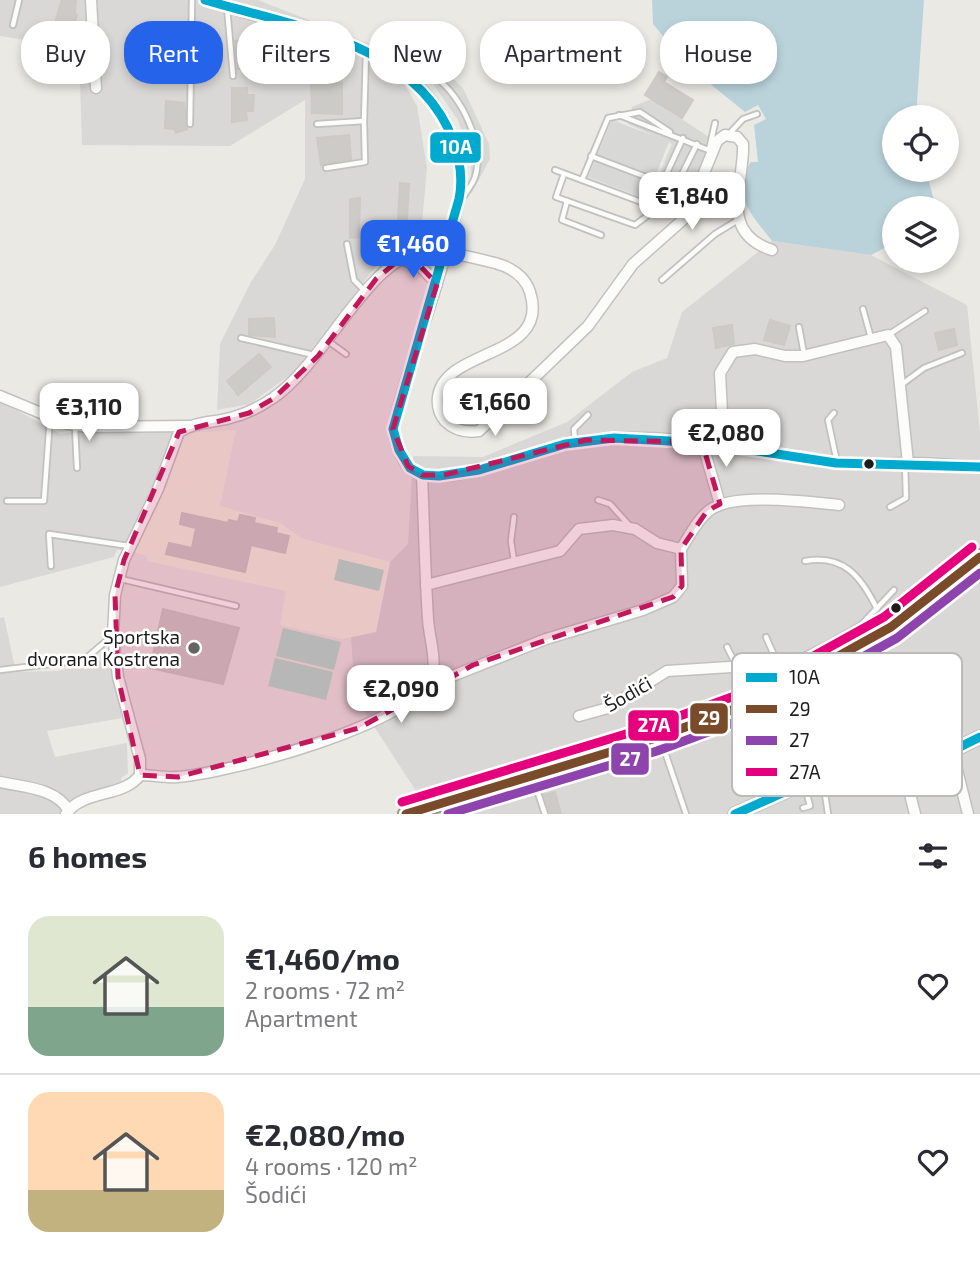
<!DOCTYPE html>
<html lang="en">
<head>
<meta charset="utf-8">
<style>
  body { margin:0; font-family:"Exo 2",sans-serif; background:#f2f2f3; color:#2b2b33; height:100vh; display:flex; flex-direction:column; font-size:26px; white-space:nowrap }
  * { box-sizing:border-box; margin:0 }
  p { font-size:23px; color:#7c7c81 }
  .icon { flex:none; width:38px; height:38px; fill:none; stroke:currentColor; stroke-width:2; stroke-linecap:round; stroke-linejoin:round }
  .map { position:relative; height:814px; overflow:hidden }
  .side { display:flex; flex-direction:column; background:#fff; flex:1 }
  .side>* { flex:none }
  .top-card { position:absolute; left:21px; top:21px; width:938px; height:63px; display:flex; gap:14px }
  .fabs { position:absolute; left:882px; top:105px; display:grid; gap:14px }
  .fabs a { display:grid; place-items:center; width:77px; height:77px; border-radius:50%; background:#fff; box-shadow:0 4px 10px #0003; font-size:35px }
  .price { position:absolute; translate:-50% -60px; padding:0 16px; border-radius:14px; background:#fff; color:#222; font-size:23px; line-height:46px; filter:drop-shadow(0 2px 4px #0008) }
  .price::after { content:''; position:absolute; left:50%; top:42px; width:21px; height:16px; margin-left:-10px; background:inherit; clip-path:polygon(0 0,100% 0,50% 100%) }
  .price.current { background:#2563eb; color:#fff }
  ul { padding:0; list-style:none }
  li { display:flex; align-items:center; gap:21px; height:175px; padding:0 28px }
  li+li { border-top:2px solid #e1e1e2 }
  li span { display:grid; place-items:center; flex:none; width:196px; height:140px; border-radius:21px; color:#555 }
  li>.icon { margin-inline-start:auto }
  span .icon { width:84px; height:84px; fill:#fffc; stroke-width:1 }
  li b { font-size:30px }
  h2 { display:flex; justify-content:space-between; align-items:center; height:84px; padding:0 28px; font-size:30px }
  .chip { padding:0 24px; border-radius:28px; background:#fff; box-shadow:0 4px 10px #0003; font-size:24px; line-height:63px }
  .chip.current { background:#2563eb; color:#fff }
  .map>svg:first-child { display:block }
</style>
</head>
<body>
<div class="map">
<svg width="980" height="814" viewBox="0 0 980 814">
  <rect width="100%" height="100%" fill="#eae9e4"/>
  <g fill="#d9d8d6">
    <polygon points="0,0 258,0 385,50 417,106 427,168 420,245 384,256 293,373 250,404 217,410 220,344 251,282 275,245 305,179 305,100 230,146 82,145 79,48 0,36"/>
    <polygon points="772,241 871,255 967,305 980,433 980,814 431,814 355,697 351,637 376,632 390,562 408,544 413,456 483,457 567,422 632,372 667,358 682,312"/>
    <polygon points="0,401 60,434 132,425 189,431 135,550 117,550 114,557 0,587"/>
    <polygon points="4,617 16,672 58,671 112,659 122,718 47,731 55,757 127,743 128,773 121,778 123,792 82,806 74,814 0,814 0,618"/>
  </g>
  <polygon fill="#f3f3e0" points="236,430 220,506 280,523 301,538 390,562 376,632 342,639 280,625 286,591 147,561 147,556 135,552 184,436 197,432"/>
  <g fill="#d8d8d6">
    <polygon points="433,67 448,74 463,88 489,144 490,159 471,194 471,159 458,120 433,84 417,68"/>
    <polygon points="651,99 709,137 711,151 692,192 676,190 661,204 649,199 672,144 669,142 646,199 588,177 612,120 654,136 628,124 632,107"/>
    <polygon points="799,795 805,814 763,814 761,807"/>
  </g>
  <g fill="#b3dfcd">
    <polygon points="339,559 384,570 379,591 334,580"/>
    <polygon points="283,628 341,642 334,670 276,656"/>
    <polygon points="275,658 333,672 326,700 268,686"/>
  </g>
  <path fill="#bad3db" d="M 652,0 L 924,0 L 916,117 L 894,117 L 894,170 L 926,170 L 936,208 L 894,208 L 894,243 L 871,255 L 772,241 C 752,215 730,195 751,162 L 758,162 L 754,125 L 766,119 L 758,105 L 745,112 L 688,66 L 653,24 Z"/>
  <g fill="#cdcbc7" stroke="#cdcac6" stroke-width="2">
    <polygon points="62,0 76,0 75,14 77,15 74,24 82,31 54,26"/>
    <polygon points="249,39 251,68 238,69 235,41"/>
    <polygon points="266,44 277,46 276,50 291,59 294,49 311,55 300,79 276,70 274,77 263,72 263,67 256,67"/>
    <polygon points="659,72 667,77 664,82 693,100 682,118 645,95"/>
    <polygon points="342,83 342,114 312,113 311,84"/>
    <polygon points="232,88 247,88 247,95 254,95 253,111 246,111 247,120 232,122"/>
    <polygon points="166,101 184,103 187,129 176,133 174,129 165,128"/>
    <polygon points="349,135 351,159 321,165 317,138"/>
    <polygon points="400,183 409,184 407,221 398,221"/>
    <polygon points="360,198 359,237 350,238 350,199"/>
    <polygon points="274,318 275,337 249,335 249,319"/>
    <polygon points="770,320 790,326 784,345 764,340"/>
    <polygon points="732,325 734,344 716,348 713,328"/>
    <polygon points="954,329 957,345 939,350 935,333"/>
    <polygon points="259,354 271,367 238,395 227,381"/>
    <polygon points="182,513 228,523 229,520 238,522 240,515 255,518 254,523 277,528 276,533 289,536 285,553 251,545 245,572 166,554 169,543 192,548 196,528 180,524"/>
    <polygon points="163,609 239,628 223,684 150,668"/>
    <polygon points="555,792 561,814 550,814 544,795"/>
  </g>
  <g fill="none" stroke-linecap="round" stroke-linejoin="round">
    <defs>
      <g id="service">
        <polyline points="227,7 233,76"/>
        <polyline points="13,25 19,0"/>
        <path d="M 399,67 C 411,70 426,70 436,78 C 462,96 485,146 475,177 C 473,184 467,190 464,196"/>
        <polyline points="619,115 711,151"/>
        <polyline points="190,124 192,0"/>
        <polyline points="317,124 364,121 366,53"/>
        <polyline points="728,135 743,119 757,114"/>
        <polyline points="709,150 715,123"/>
        <polyline points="591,156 662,183"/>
        <polyline points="326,168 365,162 364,122"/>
        <polyline points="555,170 652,206"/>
        <polyline points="564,174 556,197 635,225 647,216 683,138"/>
        <polyline points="582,180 608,118 640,112 670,132"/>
        <polyline points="658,194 677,184 697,144"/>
        <polyline points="567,201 562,220 601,235"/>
        <polyline points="404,232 407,256"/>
        <polyline points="347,244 354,280 365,291"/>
        <polyline points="662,280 715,234 738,220"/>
        <polyline points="863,309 871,338"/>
        <polyline points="799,327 804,354"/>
        <polyline points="888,335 925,311"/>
        <polyline points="241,338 314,355"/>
        <polyline points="328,341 346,354"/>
        <polyline points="901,385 924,368 962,353"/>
        <polyline points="834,413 828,420 837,462"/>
        <polyline points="75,427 77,468"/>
        <polyline points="575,441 574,429 588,415"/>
        <polyline points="598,500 610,504 629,525"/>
        <polyline points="7,501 44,501 50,417"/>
        <polyline points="890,507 906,498 905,463"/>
        <polyline points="514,517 511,541 514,561"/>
        <path d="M 805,561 C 843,554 861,576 877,609"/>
        <polyline points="51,566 49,534 129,546"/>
        <polyline points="121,579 236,606"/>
        <polyline points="766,637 777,662"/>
        <polyline points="727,647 736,665"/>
        <polyline points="836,655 830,643 861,625 894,590"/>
        <polyline points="789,663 830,643"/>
        <polyline points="0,670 84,660 112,636"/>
        <polyline points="665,752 686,814"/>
        <polyline points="533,778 545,814"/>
        <polyline points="824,787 828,814"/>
        <polyline points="803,808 810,806 805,787"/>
      </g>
      <g id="minor">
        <polyline points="91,0 96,88"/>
        <path d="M 205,0 L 349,44 C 376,57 404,71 425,93 C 446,116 460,150 461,181 C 462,196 455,213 452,228 C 437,296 408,361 393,429 C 396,446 403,470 423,475 C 462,484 540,446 583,441 C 665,430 745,450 826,462 C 853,465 879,464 906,463 C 930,462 956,466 980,467"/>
        <polyline points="401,259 421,267 437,284"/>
        <polyline points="0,396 65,423 86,427 189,426"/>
        <polyline points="702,442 720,504"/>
        <polyline points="713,443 722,413 720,373 733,352 755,349 785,356 803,356 888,335 896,347 908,463"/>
        <path d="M 426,585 L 560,551 L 579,529 L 613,525 L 635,529 L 657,543 L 681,549 C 689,537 698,518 710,510 C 734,492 809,502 839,505"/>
        <polyline points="809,675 825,689 857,778"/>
        <polyline points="427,686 546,639 643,610 673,597 682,586 681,549"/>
        <polyline points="825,689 862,679 897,680"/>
        <polyline points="579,716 608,708 667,671 778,664 791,685"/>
        <polyline points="952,750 968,814"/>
        <polyline points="905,774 915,814"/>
        <path d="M 140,775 C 152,775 165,778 177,777 C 225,774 423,723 433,672 C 436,655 429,637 428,619 C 425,571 424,523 422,475"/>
        <path d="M 0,782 C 23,787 57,788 69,811"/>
        <path d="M 66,814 C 83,789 124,798 140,775 L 140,759 L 118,677 L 113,635 L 115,595 L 124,560 L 158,489 L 179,432 C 196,421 212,423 230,418 C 246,414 260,407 273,398 C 323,365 368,259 421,252 C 442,249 474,258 495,263 C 510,267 525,276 530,292 C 551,359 445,347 438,397 C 437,406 439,414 445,421 C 455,431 466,433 479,431 L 588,326 L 633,264 L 686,217 L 717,141 L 725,135 L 737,137 L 743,144 C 745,183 717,232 772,250"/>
      </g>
      <polyline id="tertiary" points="735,814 798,786 905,774 980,737"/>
      <polyline id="primary" points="406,814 653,739 759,700 829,664 891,627 980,557"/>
    </defs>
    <use href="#service" stroke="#c1c1bf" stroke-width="8"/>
    <use href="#minor" stroke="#c1c1bf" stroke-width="13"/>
    <use href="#tertiary" stroke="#c1c1bf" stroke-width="16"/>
    <use href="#primary" stroke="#9e9683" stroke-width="18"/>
    <use href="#service" stroke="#fcfcfb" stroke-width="4.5"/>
    <use href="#minor" stroke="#fcfcfb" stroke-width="10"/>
    <use href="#tertiary" stroke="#fcfcfb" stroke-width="12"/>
    <use href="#primary" stroke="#efebe4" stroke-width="14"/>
    <defs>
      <g id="bus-1">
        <path d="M 205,0 C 292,26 417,43 453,140 C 460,159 463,179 459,199 L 393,429 L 399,450 L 410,468 L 423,475 L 439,476 L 479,470 L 565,444 L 614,438 L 705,443 L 836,463 L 980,467"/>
        <polyline points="735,814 798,786 905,774 980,737"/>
      </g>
      <polyline id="bus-2" points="406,814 653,739 759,700 891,627 980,557"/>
      <polyline id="bus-3" points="448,814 657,751 765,711 897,638 980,573"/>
      <polyline id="bus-4" points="402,802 649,727 754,689 884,617 972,547"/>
    </defs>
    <use href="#bus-1" stroke="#fff" stroke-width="14"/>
    <use href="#bus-2" stroke="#fff" stroke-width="14"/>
    <use href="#bus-3" stroke="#fff" stroke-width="14"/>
    <use href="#bus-4" stroke="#fff" stroke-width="14"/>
    <use href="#bus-1" stroke="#00a9ce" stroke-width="9"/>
    <use href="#bus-2" stroke="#7a4b2a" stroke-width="9"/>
    <use href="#bus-3" stroke="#8e44ad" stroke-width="9"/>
    <use href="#bus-4" stroke="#e5007d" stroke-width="9"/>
  </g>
  <path fill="#c2185b" fill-opacity="0.2" stroke="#c2185b" stroke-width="5" stroke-dasharray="14 9" stroke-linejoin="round" d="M 400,259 L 421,267 L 437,284 L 393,429 L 408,466 L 422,475 L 444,475 L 586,440 L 702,442 L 720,504 L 707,511 L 681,549 L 682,586 L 673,597 L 473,665 L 359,728 L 178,777 L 140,775 L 118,677 L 115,595 L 124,560 L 179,432 L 249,413 L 274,398 L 318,356 L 376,279 Z"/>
  <g fill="#1c1c1c" stroke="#fff" stroke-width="2.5">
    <circle cx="869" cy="464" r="6"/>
    <circle cx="896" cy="608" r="6"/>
  </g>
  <circle fill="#646462" stroke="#fff" stroke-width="2.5" cx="194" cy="648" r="7"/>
  <g text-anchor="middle" stroke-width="5" stroke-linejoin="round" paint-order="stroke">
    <g font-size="19" fill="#1c1c1c" stroke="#fff" text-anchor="end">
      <text x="180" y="644">Sportska<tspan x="180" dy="22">dvorana Kostrena</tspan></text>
    </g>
    <g font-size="19" fill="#1c1c1c" stroke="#fff">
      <text transform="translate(628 694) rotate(-30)" y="7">Šodići</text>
    </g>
  </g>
  <rect x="732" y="653" width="230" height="143" rx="10" fill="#fff" stroke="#bbb" stroke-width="2"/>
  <rect x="746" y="673" width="31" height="9" fill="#00a9ce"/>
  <rect x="746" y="705" width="31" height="8" fill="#7a4b2a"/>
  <rect x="746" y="736" width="31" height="9" fill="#8e44ad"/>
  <rect x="746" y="768" width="31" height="8" fill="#e5007d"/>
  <g font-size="19" fill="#1c1c1c">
    <text x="789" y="684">10A</text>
    <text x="789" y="716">29</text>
    <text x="789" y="747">27</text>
    <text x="789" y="779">27A</text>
  </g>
  <g stroke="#fff" stroke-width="2.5">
    <rect x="429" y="131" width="53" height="33" rx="7" fill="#00a9ce"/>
    <rect x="689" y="702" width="40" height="33" rx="7" fill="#7a4b2a"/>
    <rect x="627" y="709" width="53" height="33" rx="7" fill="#e5007d"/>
    <rect x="610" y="742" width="40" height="34" rx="7" fill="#8e44ad"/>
  </g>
  <g font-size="19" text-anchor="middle" font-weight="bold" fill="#fff">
    <text x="456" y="154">10A</text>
    <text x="709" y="725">29</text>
    <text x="654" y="732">27A</text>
    <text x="630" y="766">27</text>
  </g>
</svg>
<div class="fabs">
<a><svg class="icon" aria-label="locate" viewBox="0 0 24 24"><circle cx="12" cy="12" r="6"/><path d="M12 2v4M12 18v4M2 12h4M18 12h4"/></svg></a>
<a><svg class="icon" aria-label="layers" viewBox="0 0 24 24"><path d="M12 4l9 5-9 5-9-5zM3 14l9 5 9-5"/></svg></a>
</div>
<b class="price" style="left:692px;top:232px">€1,840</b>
<b class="price current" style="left:413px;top:280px">€1,460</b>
<b class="price" style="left:495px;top:438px">€1,660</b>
<b class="price" style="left:89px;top:443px">€3,110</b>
<b class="price" style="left:726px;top:469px">€2,080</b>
<b class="price" style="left:401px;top:725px">€2,090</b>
<div class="top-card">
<a class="chip">Buy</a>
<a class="chip current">Rent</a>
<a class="chip">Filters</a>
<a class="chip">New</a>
<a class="chip">Apartment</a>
<a class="chip">House</a>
</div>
</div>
<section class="side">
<h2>6 homes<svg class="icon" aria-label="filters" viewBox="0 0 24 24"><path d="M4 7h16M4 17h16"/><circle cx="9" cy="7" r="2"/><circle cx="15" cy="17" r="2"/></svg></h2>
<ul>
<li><span style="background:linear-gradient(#dfe7d0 65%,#7fa58c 0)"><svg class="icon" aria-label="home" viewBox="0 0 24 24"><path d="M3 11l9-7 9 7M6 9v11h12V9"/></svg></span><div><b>€1,460/mo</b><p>2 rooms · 72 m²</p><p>Apartment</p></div><svg class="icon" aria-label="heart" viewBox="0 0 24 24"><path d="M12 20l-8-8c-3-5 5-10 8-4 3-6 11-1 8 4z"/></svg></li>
<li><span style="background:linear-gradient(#ffd9b3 70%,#c2b280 0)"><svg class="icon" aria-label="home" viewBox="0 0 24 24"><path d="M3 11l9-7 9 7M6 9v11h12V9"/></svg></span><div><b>€2,080/mo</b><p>4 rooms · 120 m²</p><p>Šodići</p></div><svg class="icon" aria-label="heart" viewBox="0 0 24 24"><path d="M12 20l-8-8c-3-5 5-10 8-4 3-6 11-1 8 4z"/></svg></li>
</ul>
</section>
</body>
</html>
